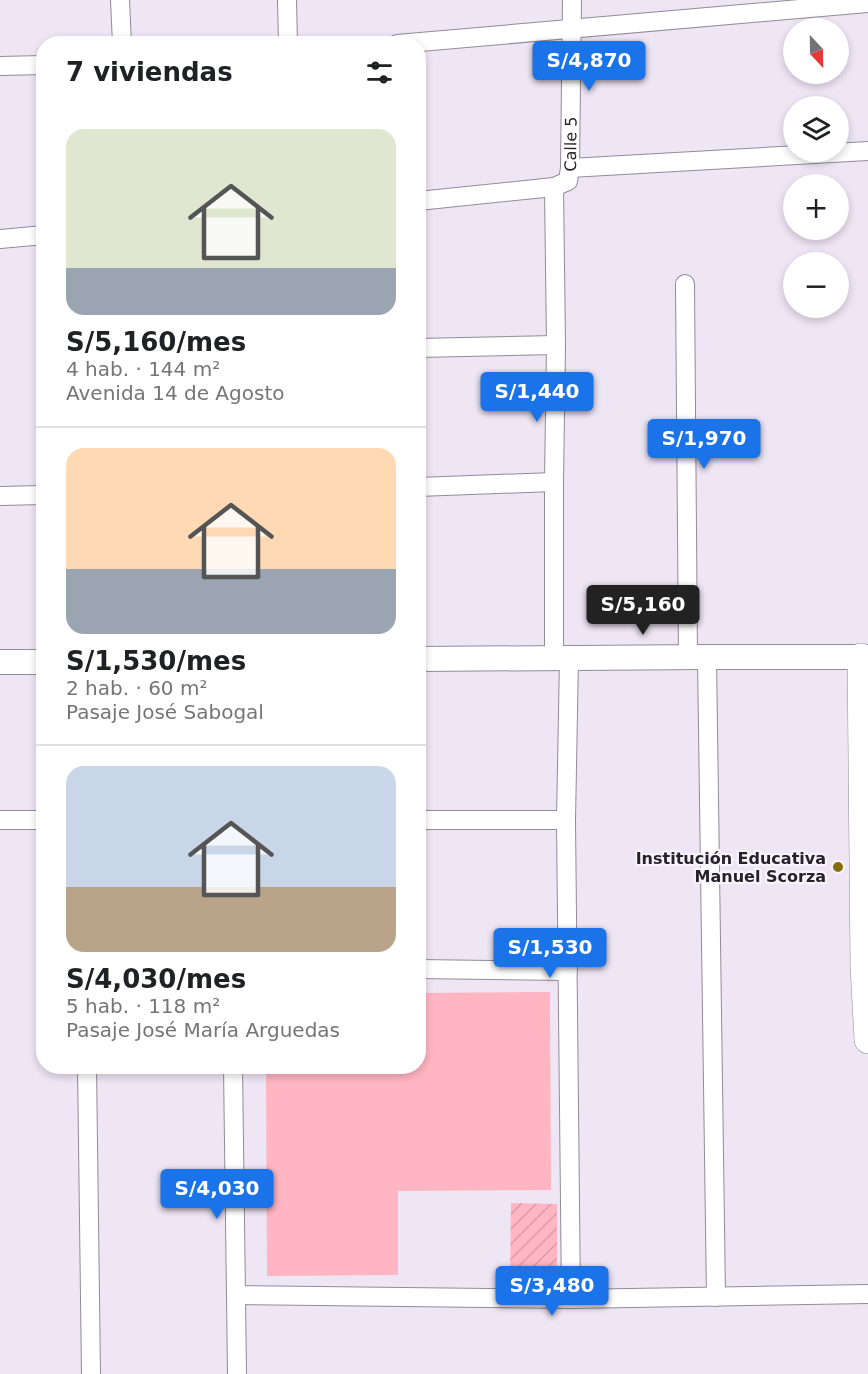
<!DOCTYPE html>
<html lang="es">
<head>
<meta charset="utf-8">
<style>
  body { margin:0; font-family:"DejaVu Sans",sans-serif; background:#f6f6f6; color:#202124; height:100vh; display:flex; flex-direction:column; font-size:22px; white-space:nowrap }
  * { box-sizing:border-box; margin:0 }
  p { font-size:20px; color:#757577 }
  .icon { flex:none; width:33px; height:33px; fill:none; stroke:currentColor; stroke-width:2; stroke-linecap:round; stroke-linejoin:round }
  .map { position:relative; flex:1; overflow:hidden }
  .sheet { position:absolute; left:36px; top:36px; width:390px; height:1038px; display:flex; flex-direction:column; background:#fff; border-radius:24px; box-shadow:0 3px 9px #0003 }
  .sheet>* { flex:none }
  .needle { width:39px; rotate:158deg }
  .fabs { position:absolute; left:783px; top:18px; display:grid; gap:12px }
  .fabs a { display:grid; place-items:center; width:66px; height:66px; border-radius:50%; background:#fff; box-shadow:0 3px 9px #0003; font-size:30px }
  .price { position:absolute; translate:-50% -51px; padding:0 14px; border-radius:6px; background:#1a73e8; color:#fff; font-size:20px; line-height:39px; filter:drop-shadow(0 2px 3px #0008) }
  .price::after { content:''; position:absolute; left:50%; top:36px; width:18px; height:14px; margin-left:-9px; background:inherit; clip-path:polygon(0 0,100% 0,50% 100%) }
  .price.selected { background:#222; color:#fff }
  ul { padding:0; list-style:none }
  li { display:grid; align-content:center; gap:12px; height:318px; padding:0 30px }
  li+li { border-top:2px solid #e0e0e0 }
  li span { display:grid; place-items:center; height:186px; border-radius:18px; color:#555 }
  li>.icon { margin-inline-start:auto }
  span .icon { width:108px; height:108px; fill:#fffc; stroke-width:1 }
  li b { font-size:26px }
  h2 { display:flex; justify-content:space-between; align-items:center; height:72px; padding:0 30px; font-size:26px }
  .map>svg:first-child { display:block }
</style>
</head>
<body>
<div class="map">
<svg width="868" height="1374" viewBox="0 0 868 1374">
  <defs>
    <pattern id="garden-furrows" width="10" height="10" patternUnits="userSpaceOnUse" patternTransform="scale(1.5)"><rect width="10" height="10" fill="#ffb5c2"/><path d="M-1 1l2-2M0 10L10 0M9 11l2-2" fill="none" stroke="#da9ba7"/></pattern>
  </defs>
  <rect width="100%" height="100%" fill="#eee5f5"/>
  <polygon fill="#ffb5c2" points="550,992 551,1190 398,1191 398,1275 267,1276 266,1067 418,1066 419,993"/>
  <polygon fill="url(#garden-furrows)" points="511,1203 557,1204 557,1284 510,1284"/>
  <g fill="none" stroke-linecap="round" stroke-linejoin="round">
    <defs>
      <g id="minor">
        <polyline points="120,0 122,44"/>
        <polyline points="287,0 288,44"/>
        <polyline points="397,44 868,3"/>
        <polyline points="0,66 44,65"/>
        <polyline points="570,168 868,151"/>
        <polyline points="554,187 556,345 554,482 554,658"/>
        <path id="s1" d="M 418,201 L 554,187 L 568,181 L 570,168 L 572,0"/>
        <polyline points="0,239 44,235"/>
        <polyline points="685,284 688,657"/>
        <polyline points="418,348 556,345"/>
        <polyline points="418,487 554,482"/>
        <polyline points="0,496 44,495"/>
        <polyline points="707,657 716,1297"/>
        <polyline points="569,658 566,820 571,1299"/>
        <polyline points="0,820 44,820"/>
        <polyline points="418,820 566,820"/>
        <polyline points="418,969 568,971"/>
        <polyline points="87,1066 91,1374"/>
        <polyline points="233,1066 237,1374"/>
        <polyline points="236,1295 571,1299 868,1294"/>
      </g>
      <g id="tertiary">
        <polyline points="418,659 707,657 868,657"/>
        <polyline points="0,662 44,662"/>
      </g>
      <polyline id="secondary" points="861,657 864,966 868,1040"/>
    </defs>
    <use href="#minor" stroke="#938b99" stroke-width="20"/>
    <use href="#tertiary" stroke="#938b99" stroke-width="26"/>
    <use href="#secondary" stroke="#938b99" stroke-width="28"/>
    <use href="#minor" stroke="#fff" stroke-width="18"/>
    <use href="#tertiary" stroke="#fff" stroke-width="24"/>
    <use href="#secondary" stroke="#fff" stroke-width="27"/>
  </g>
  <circle fill="#866e0d" stroke="#f9f4fe" stroke-width="2" cx="838" cy="867" r="6"/>
  <g text-anchor="middle" stroke-width="4.5" stroke-linejoin="round" paint-order="stroke">
    <g font-size="16" fill="#252228" stroke="#f9f4fe">
      <text dy="6" stroke="none"><textPath href="#s1" startOffset="189">Calle 5</textPath></text>
    </g>
    <g font-size="16" font-weight="bold" fill="#252228" stroke="#f9f4fe" text-anchor="end">
      <text x="826" y="864">Institución Educativa<tspan x="826" dy="18">Manuel Scorza</tspan></text>
    </g>
  </g>
</svg>
<div class="fabs">
<a><svg class="needle" viewBox="-14 -14 28 28"><path d="M0-13l5 13h-10z" fill="#e53935"/><path d="M0 13l5-13h-10z" fill="#757577"/></svg></a>
<a><svg class="icon" aria-label="layers" viewBox="0 0 24 24"><path d="M12 4l9 5-9 5-9-5zM3 14l9 5 9-5"/></svg></a>
<a>+</a>
<a>−</a>
</div>
<b class="price" style="left:589px;top:92px">S/4,870</b>
<b class="price" style="left:537px;top:423px">S/1,440</b>
<b class="price" style="left:704px;top:470px">S/1,970</b>
<b class="price selected" style="left:643px;top:636px">S/5,160</b>
<b class="price" style="left:550px;top:979px">S/1,530</b>
<b class="price" style="left:217px;top:1220px">S/4,030</b>
<b class="price" style="left:552px;top:1317px">S/3,480</b>
<section class="sheet">
<h2>7 viviendas<svg class="icon" aria-label="filters" viewBox="0 0 24 24"><path d="M4 7h16M4 17h16"/><circle cx="9" cy="7" r="2"/><circle cx="15" cy="17" r="2"/></svg></h2>
<ul>
<li><span style="background:linear-gradient(#dfe7d0 75%,#9aa5b1 0)"><svg class="icon" aria-label="home" viewBox="0 0 24 24"><path d="M3 11l9-7 9 7M6 9v11h12V9"/></svg></span><div><b>S/5,160/mes</b><p>4 hab. · 144 m²</p><p>Avenida 14 de Agosto</p></div></li>
<li><span style="background:linear-gradient(#ffd9b3 65%,#9aa5b1 0)"><svg class="icon" aria-label="home" viewBox="0 0 24 24"><path d="M3 11l9-7 9 7M6 9v11h12V9"/></svg></span><div><b>S/1,530/mes</b><p>2 hab. · 60 m²</p><p>Pasaje José Sabogal</p></div></li>
<li><span style="background:linear-gradient(#c9d6e8 65%,#b9a48a 0)"><svg class="icon" aria-label="home" viewBox="0 0 24 24"><path d="M3 11l9-7 9 7M6 9v11h12V9"/></svg></span><div><b>S/4,030/mes</b><p>5 hab. · 118 m²</p><p>Pasaje José María Arguedas</p></div></li>
</ul>
</section>
</div>
</body>
</html>
